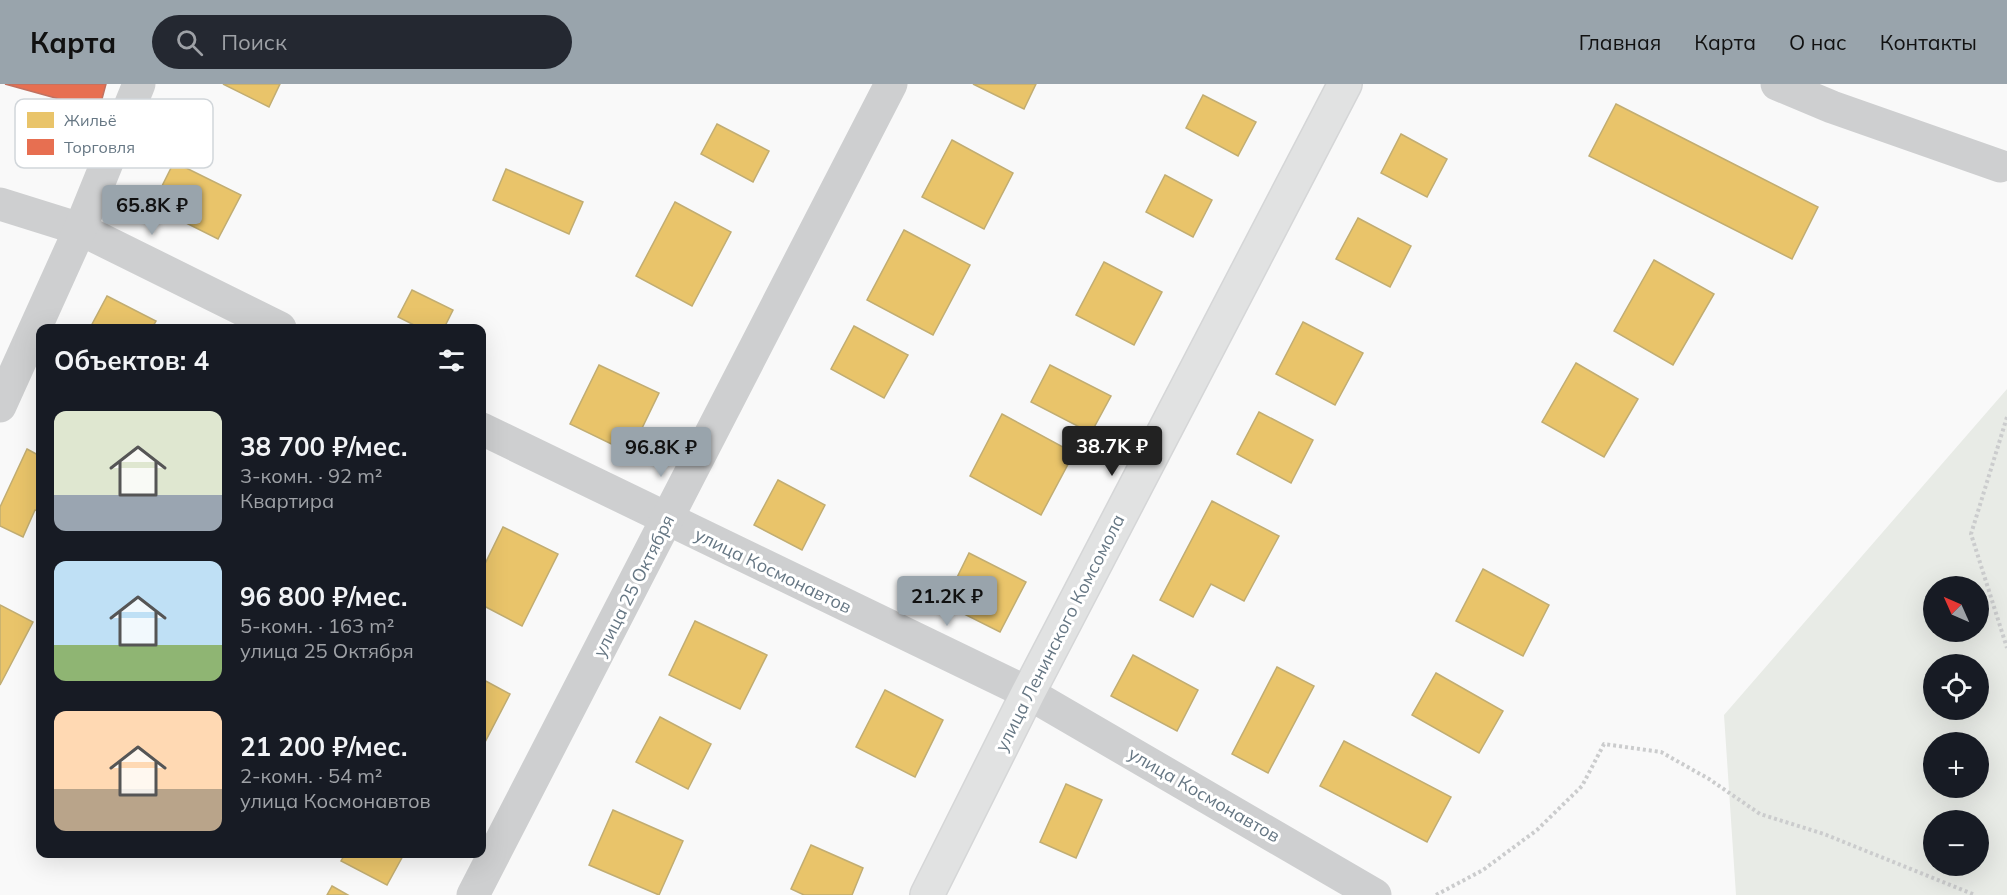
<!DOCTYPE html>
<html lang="ru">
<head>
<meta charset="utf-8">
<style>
  body { margin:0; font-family:Mulish,sans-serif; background:#242831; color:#f1f3f6; height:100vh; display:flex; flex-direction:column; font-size:22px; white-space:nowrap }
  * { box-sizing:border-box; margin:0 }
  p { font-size:20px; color:#9ea1a6 }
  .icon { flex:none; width:33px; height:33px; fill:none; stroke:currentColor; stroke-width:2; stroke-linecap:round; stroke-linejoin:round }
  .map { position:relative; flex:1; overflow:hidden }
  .panel { position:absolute; left:36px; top:240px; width:450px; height:534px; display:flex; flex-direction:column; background:#171b24; border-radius:12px; box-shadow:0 6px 24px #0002 }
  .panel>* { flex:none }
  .needle { width:39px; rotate:315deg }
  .buttons { position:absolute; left:1923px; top:492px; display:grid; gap:12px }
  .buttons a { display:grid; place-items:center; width:66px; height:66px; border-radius:50%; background:#171b24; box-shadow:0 6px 24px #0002; font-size:30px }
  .price { position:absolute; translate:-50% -51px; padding:0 14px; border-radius:6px; background:#99a4ac; color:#111; font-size:20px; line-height:39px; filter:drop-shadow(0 2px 3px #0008) }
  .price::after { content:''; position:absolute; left:50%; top:36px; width:18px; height:14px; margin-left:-9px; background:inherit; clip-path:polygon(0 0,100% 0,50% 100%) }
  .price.current { background:#222; color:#fff }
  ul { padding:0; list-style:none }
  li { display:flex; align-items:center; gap:18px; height:150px; padding:0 18px }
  li span { display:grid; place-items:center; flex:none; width:168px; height:120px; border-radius:12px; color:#555 }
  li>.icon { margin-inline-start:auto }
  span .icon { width:72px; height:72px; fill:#fffc; stroke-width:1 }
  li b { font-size:26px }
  h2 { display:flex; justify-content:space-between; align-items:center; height:72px; padding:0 18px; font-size:26px }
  header { display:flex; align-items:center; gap:36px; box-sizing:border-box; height:84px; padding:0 30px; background:#99a4ac; color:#111 }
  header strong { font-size:28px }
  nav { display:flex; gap:33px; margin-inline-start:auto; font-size:21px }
  .search { width:420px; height:54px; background:#242831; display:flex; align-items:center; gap:15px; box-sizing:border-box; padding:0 21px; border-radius:33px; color:#9ea1a6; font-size:22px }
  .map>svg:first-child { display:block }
</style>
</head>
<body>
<header>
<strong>Карта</strong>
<div class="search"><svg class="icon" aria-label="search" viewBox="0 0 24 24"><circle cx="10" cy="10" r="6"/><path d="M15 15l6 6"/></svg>Поиск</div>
<nav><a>Главная</a><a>Карта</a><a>О нас</a><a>Контакты</a></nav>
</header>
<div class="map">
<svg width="2007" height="811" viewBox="0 0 2007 811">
  <rect width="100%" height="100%" fill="#f9f9f9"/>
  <path fill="#e8ebe6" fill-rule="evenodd" d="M 2007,305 L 2007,811 L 1736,811 L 1724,631 ZM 1934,502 L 1978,502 L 1978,548 L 1934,548 ZM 1934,580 L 1978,580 L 1978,626 L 1934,626 ZM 1934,658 L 1978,658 L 1978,704 L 1934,704 ZM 1934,736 L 1978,736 L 1978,782 L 1934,782 Z"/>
  <g fill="#e9c46a" stroke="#c1ad72" stroke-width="1.5">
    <polygon points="223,0 280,0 269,23"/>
    <polygon points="973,0 1036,0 1024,25"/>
    <polygon points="1203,11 1256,38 1238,72 1186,44"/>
    <polygon points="1616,20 1818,123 1792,175 1589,72"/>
    <polygon points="717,40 769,67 753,98 701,70"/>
    <polygon points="1401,50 1447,75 1427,113 1381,89"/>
    <polygon points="952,56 1013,89 984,145 922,113"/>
    <polygon points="174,78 241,111 218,155 152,122"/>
    <polygon points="506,85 583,118 569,150 493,116"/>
    <polygon points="1165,91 1212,116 1193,153 1146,128"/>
    <polygon points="675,118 731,148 692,222 636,192"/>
    <polygon points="1358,134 1411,162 1390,203 1336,175"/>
    <polygon points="904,146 970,181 933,251 867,216"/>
    <polygon points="1654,176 1714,210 1673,281 1614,247"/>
    <polygon points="1104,178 1162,208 1134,261 1076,231"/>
    <polygon points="412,206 453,226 444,244 420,244 398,233"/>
    <polygon points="107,212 156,237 152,244 90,244"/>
    <polygon points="1303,238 1363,269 1335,321 1276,290"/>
    <polygon points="854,242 908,271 884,314 831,285"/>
    <polygon points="1576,279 1638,315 1604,373 1542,338"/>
    <polygon points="599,281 659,309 630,369 570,340"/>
    <polygon points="1050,281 1111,312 1091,349 1031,318"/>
    <polygon points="1259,328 1313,356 1291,399 1237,370"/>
    <polygon points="1002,330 1074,369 1041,431 970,392"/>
    <polygon points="27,365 40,372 40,428 35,426 23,453 0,442 0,423"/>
    <polygon points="778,396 825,421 802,466 754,441"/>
    <polygon points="1212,417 1279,452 1244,517 1211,500 1193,533 1160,516"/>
    <polygon points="503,443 558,470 522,542 482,521 482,486"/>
    <polygon points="969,469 1026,498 1000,548 944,520"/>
    <polygon points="1483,485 1549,521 1523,572 1456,537"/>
    <polygon points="0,521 33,538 0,601"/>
    <polygon points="695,537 767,571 740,625 669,591"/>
    <polygon points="1133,571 1198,606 1177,647 1111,612"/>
    <polygon points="1277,583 1314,602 1268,689 1232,670"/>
    <polygon points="1436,589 1503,627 1479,669 1412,631"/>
    <polygon points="482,595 510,610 482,664"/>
    <polygon points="885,606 943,636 915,693 856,663"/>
    <polygon points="660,633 711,660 688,705 636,678"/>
    <polygon points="1344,657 1451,713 1427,758 1320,702"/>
    <polygon points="1066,700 1102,716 1076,774 1040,758"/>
    <polygon points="613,726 683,757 659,811 589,781"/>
    <polygon points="811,761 863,784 852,811 804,811 791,805"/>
    <polygon points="345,770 404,770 387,801 341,777"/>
    <polygon points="332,802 348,811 327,811"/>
  </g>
  <polygon fill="#e76f51" stroke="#c07160" stroke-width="1.5" points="5,0 106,0 99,26"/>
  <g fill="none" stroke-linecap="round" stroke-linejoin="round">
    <defs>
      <polyline id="secondary" points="927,811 1028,609 1345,0"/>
    </defs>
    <use href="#secondary" stroke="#d5d6d7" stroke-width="36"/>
    <g stroke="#cbcccd" stroke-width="4" stroke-dasharray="3 3" stroke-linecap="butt">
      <polyline points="2007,333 1971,450 2007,564"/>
      <polyline points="1436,811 1483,786 1537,746 1582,702 1604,660 1661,668 1709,695 1760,730 1824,750 1975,811"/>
    </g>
    <g stroke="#cecfd0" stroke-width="33">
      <polyline points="1777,0 1832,23 2000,82"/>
      <polyline points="0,120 80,145 280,244"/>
      <polyline points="0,322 80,145 139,0"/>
      <polyline points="482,345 1028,609 1375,811"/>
      <polyline points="473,811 891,0"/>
    </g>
    <use href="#secondary" stroke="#e1e2e2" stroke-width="33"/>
  </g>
  <g text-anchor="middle" stroke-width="6" stroke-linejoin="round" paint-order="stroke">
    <g font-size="18" fill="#657683" stroke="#fff">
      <text transform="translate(773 487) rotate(26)" y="6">улица Космонавтов</text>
      <text transform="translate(634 502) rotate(-63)" y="6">улица 25 Октября</text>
      <text transform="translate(1060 549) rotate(-63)" y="6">улица Ленинского Комсомола</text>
      <text transform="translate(1204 711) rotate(30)" y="6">улица Космонавтов</text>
    </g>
  </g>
  <rect x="15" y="15" width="198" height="69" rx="9" fill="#fff" stroke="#d1d6da" stroke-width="1.5"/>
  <rect x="27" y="28" width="27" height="16" fill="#e9c46a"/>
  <rect x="27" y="55" width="27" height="16" fill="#e76f51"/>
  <g font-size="16" fill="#657683">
    <text x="64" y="42">Жильё</text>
    <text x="64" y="69">Торговля</text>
  </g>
</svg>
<div class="buttons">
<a><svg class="needle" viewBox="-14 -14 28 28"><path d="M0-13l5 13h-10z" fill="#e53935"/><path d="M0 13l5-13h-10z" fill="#9ea1a6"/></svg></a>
<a><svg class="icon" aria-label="locate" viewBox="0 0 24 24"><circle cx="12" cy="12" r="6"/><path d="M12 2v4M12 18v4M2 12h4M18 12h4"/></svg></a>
<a>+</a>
<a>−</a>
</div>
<b class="price" style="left:152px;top:152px">65.8K ₽</b>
<b class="price current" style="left:1112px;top:393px">38.7K ₽</b>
<b class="price" style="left:661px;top:394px">96.8K ₽</b>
<b class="price" style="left:947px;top:543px">21.2K ₽</b>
<section class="panel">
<h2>Объектов: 4<svg class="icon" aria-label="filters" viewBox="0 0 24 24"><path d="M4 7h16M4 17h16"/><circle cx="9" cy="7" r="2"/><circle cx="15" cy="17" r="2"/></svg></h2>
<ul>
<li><span style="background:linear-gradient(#dfe7d0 70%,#9aa5b1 0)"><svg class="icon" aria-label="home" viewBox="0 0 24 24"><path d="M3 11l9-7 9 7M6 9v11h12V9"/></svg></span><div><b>38 700 ₽/мес.</b><p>3-комн. · 92 m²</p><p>Квартира</p></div></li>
<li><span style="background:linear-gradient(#bfe0f5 70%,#8fb573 0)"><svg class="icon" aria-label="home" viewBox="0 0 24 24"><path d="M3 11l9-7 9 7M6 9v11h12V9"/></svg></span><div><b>96 800 ₽/мес.</b><p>5-комн. · 163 m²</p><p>улица 25 Октября</p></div></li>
<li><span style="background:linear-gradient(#ffd9b3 65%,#b9a48a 0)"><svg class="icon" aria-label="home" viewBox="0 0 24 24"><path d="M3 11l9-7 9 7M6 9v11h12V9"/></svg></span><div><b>21 200 ₽/мес.</b><p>2-комн. · 54 m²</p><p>улица Космонавтов</p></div></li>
</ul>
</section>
</div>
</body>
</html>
